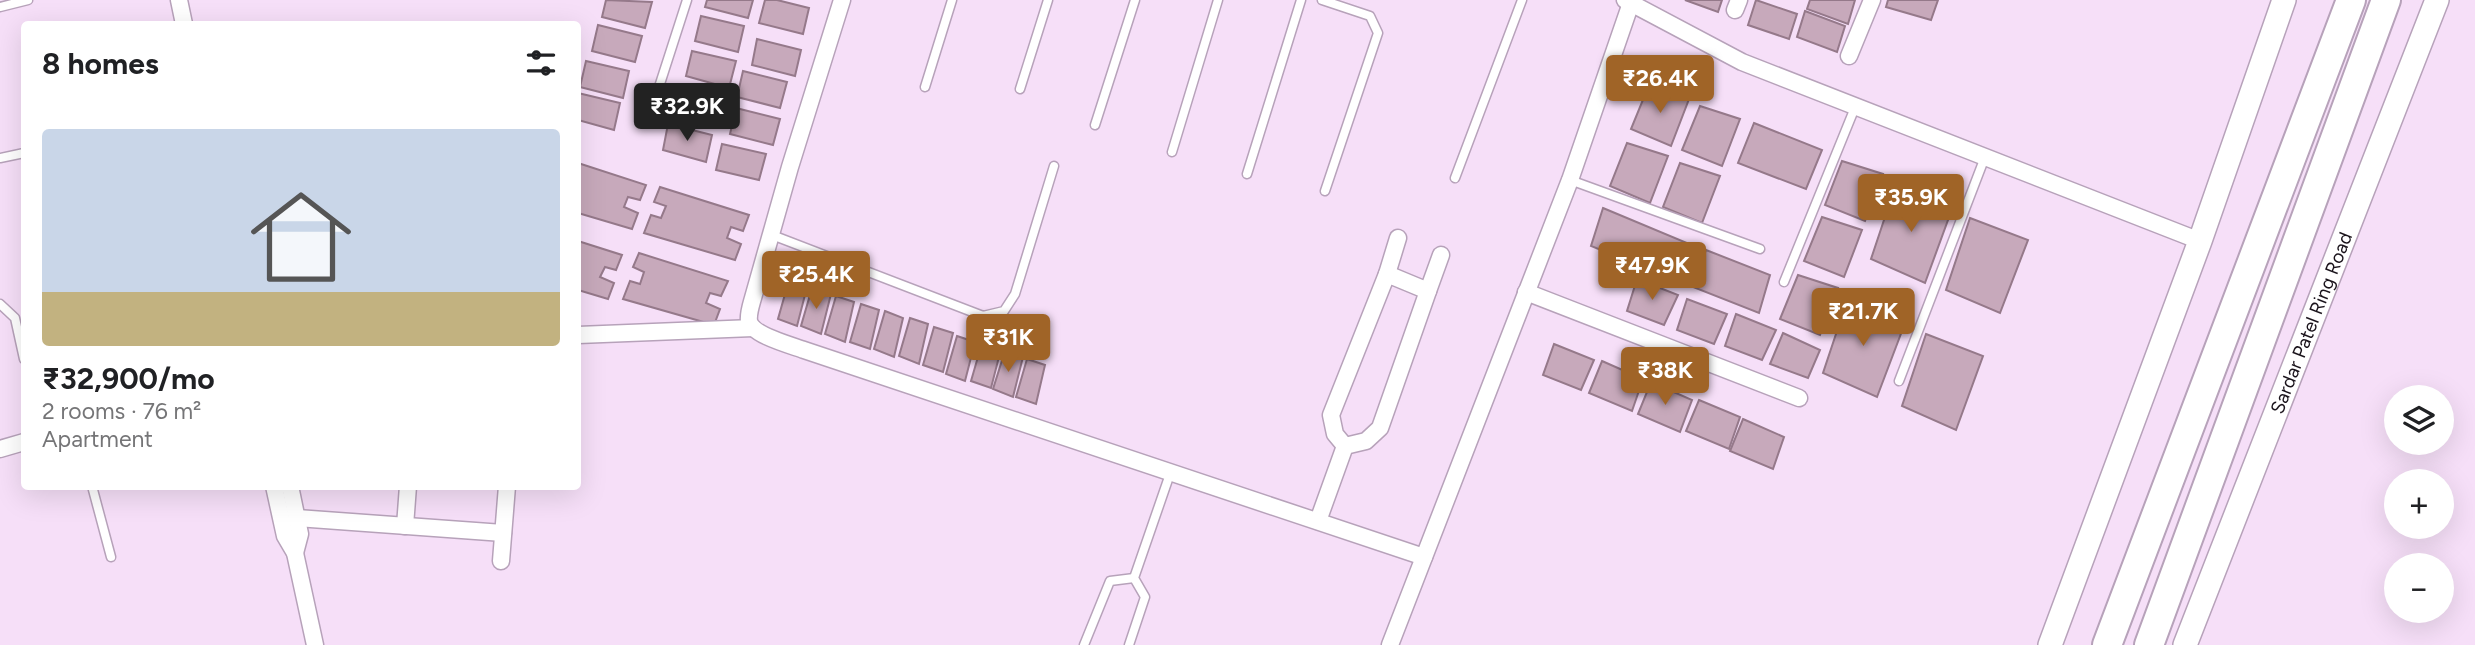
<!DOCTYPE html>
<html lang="en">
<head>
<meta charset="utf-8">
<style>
  body { margin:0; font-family:Figtree,sans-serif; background:#f2f2f2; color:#202124; height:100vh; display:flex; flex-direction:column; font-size:26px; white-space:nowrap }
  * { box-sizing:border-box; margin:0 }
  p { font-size:23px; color:#757577 }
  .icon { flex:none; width:38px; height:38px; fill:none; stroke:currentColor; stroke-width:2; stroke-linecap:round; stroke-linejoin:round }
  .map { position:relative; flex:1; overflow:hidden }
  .sheet { position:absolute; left:21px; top:21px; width:560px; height:469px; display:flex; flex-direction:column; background:#fff; border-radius:7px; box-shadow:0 7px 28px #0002 }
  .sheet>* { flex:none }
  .controls { position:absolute; left:2384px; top:385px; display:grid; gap:14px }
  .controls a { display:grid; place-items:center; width:70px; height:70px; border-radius:50%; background:#fff; box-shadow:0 7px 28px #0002; font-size:35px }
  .price { position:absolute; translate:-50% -60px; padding:0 16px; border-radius:7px; background:#a06427; color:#fff; font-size:23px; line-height:46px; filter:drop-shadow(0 2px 4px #0008) }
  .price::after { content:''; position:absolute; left:50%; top:42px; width:21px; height:16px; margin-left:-10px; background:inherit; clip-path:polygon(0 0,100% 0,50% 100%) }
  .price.active { background:#222; color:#fff }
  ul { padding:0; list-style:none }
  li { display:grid; align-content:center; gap:14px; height:371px; padding:0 21px }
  li span { display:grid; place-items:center; height:217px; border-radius:7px; color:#555 }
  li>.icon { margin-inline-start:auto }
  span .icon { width:126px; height:126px; fill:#fffc; stroke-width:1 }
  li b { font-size:30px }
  h2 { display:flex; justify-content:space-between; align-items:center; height:84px; padding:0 21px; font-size:30px }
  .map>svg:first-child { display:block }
</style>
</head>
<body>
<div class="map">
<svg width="2475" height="645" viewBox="0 0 2475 645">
  <rect width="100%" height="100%" fill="#f6dff8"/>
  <g fill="#c7a9bb" stroke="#95798a" stroke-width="2">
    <polygon points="606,0 652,2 645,28 602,17"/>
    <polygon points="707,0 753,0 748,18 705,7"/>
    <polygon points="765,0 777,0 809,8 803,34 759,23"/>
    <polygon points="1685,0 1722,0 1718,12"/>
    <polygon points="1756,0 1797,14 1789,39 1748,25"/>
    <polygon points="1810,0 1855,0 1848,24 1807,9"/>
    <polygon points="1888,0 1938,0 1931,20 1886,7"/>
    <polygon points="1805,11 1845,26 1837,52 1797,37"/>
    <polygon points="701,16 744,26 738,52 695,41"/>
    <polygon points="598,25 642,36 635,62 592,51"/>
    <polygon points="757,39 801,50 795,76 752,65"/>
    <polygon points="692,51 736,61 729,88 686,76"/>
    <polygon points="586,61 629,71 623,98 580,87"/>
    <polygon points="743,71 787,82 780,108 737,97"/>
    <polygon points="1649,85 1689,99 1671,146 1631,129"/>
    <polygon points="678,89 722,99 715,126 672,115"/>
    <polygon points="578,93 620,103 614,130 578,120"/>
    <polygon points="1700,106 1740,119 1722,166 1682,150"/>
    <polygon points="736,108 780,119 773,145 730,134"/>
    <polygon points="1754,123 1822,150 1806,189 1738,163"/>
    <polygon points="668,124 712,135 706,162 663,150"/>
    <polygon points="1627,143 1668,156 1650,203 1610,186"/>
    <polygon points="722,144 766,154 759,180 716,170"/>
    <polygon points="1842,161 1883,174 1865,221 1825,205"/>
    <polygon points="578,163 646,185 640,200 628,197 624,207 638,213 632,229 578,213"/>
    <polygon points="1680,163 1720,176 1702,223 1663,207"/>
    <polygon points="660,187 749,215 743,231 731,227 727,238 741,244 735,260 644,233 651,215 661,218 666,206 654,202"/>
    <polygon points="1895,187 1952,209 1925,283 1871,259"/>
    <polygon points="1603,208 1687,243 1675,280 1591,246"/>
    <polygon points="1822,217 1862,230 1844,277 1804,261"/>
    <polygon points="1970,218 2028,240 2000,313 1946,290"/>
    <polygon points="578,241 622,255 616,270 605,267 600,277 614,283 608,299 578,290"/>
    <polygon points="1706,250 1770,275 1759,313 1693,287"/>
    <polygon points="639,253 728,281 721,296 710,293 706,303 720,309 714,325 623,299 630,281 640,284 644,272 633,267"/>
    <polygon points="1798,275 1838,288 1820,335 1780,319"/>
    <polygon points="1637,279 1678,295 1664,325 1627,311"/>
    <polygon points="789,280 807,287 797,326 778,319"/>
    <polygon points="812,288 831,294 821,334 801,326"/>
    <polygon points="836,296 854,302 845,342 825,334"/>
    <polygon points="1687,299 1727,314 1714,344 1677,330"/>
    <polygon points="1847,301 1905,323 1877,397 1823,373"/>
    <polygon points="861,304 879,310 870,349 850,342"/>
    <polygon points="885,311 903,318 894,357 874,349"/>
    <polygon points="1736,314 1776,330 1762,360 1725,346"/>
    <polygon points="910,318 928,324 919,364 899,356"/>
    <polygon points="934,327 953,333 943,372 923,365"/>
    <polygon points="1783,333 1820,350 1808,378 1770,364"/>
    <polygon points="1926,334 1983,356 1956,430 1902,406"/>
    <polygon points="957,336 975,342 965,381 946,374"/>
    <polygon points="982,343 1001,349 991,388 971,381"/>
    <polygon points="1554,344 1594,360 1581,390 1543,375"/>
    <polygon points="1005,351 1023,357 1013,397 993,389"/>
    <polygon points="1027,359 1045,365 1036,404 1016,397"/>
    <polygon points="1602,361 1643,379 1632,411 1589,393"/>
    <polygon points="1651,382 1692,400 1680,432 1638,414"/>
    <polygon points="1699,400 1740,417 1729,449 1686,431"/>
    <polygon points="1743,419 1784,437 1773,469 1730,451"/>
  </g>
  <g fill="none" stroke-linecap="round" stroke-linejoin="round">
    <defs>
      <g id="lane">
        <polyline points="1322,0 1370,16 1378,33 1325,191"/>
        <polyline points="0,7 28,0"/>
        <polyline points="925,87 952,0"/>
        <polyline points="1020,89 1048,0"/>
        <polyline points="649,118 687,0"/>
        <polyline points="1095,125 1135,0"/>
        <polyline points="1172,152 1218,0"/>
        <polyline points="0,158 24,153"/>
        <polyline points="1247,174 1301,0"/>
        <polyline points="1455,178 1522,0"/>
        <polyline points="1570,180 1760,249"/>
        <polyline points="772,235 983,316 1004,311 1015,294 1054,166"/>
        <polyline points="1784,282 1856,105"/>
        <polyline points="0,304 15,318 24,359"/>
        <polyline points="1899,381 1985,157"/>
        <polyline points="92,486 111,557"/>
        <polyline points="1084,645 1110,581 1134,578"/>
        <polyline points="1129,645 1145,597 1134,578 1171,471"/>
      </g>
      <g id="street">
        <polyline points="179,0 184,24"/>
        <path d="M 842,0 L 790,167 L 753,298 C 751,305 748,314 749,321 C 752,335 790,345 804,350 L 1424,557"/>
        <polyline points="1625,0 1742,62 2200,241"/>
        <polyline points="1735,10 1739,0"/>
        <polyline points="1849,56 1872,0"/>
        <polyline points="1387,274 1398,238"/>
        <polyline points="1428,291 1441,255"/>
        <polyline points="1526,292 1799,398"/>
        <polyline points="578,335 753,328"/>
        <polyline points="0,449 24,442"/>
        <polyline points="274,486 285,536 295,553 315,645"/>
        <polyline points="290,486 300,534 295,553"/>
        <polyline points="297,518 503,533"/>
        <polyline points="1318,521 1345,446 1366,441 1380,428 1428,291 1387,274 1331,415 1335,434 1345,446"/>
        <polyline points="405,526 408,486"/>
        <polyline points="501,561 507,486"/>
        <polyline points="1390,645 1570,180 1632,0"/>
      </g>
      <g id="secondary">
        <polyline points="2050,645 2200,241 2284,0"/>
        <path id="s1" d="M 2185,645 L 2437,0"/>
      </g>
      <g id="highway">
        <polyline points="2107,645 2351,0"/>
        <polyline points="2149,645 2386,0"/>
      </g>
    </defs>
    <use href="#lane" stroke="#b7a2ba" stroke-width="11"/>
    <use href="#street" stroke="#b7a2ba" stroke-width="19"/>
    <use href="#secondary" stroke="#b7a2ba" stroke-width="26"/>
    <use href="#highway" stroke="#b7a2ba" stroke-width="32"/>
    <use href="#lane" stroke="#fff" stroke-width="8"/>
    <use href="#street" stroke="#fff" stroke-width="16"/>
    <use href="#secondary" stroke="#fff" stroke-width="23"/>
    <use href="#highway" stroke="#fff" stroke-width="28"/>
  </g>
  <g text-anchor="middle" stroke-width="5" stroke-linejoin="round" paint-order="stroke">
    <g font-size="19" fill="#1a131b" stroke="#fff">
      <text dy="7" stroke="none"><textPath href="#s1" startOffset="346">Sardar Patel Ring Road</textPath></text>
    </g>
  </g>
</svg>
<div class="controls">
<a><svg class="icon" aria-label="layers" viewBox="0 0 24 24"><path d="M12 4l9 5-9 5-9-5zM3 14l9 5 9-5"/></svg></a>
<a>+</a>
<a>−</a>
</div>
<b class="price" style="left:1660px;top:115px">₹26.4K</b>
<b class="price active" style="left:687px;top:143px">₹32.9K</b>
<b class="price" style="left:1911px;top:234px">₹35.9K</b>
<b class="price" style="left:1652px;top:302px">₹47.9K</b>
<b class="price" style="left:816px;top:311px">₹25.4K</b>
<b class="price" style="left:1863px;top:348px">₹21.7K</b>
<b class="price" style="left:1008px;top:374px">₹31K</b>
<b class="price" style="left:1665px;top:407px">₹38K</b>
<section class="sheet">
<h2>8 homes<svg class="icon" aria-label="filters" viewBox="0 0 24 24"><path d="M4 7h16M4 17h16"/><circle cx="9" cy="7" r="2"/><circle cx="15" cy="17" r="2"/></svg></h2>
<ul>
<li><span style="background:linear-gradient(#c9d6e8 75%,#c2b280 0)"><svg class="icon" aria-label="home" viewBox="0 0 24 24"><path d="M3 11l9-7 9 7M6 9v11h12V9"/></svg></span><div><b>₹32,900/mo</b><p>2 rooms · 76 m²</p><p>Apartment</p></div></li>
</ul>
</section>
</div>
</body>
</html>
